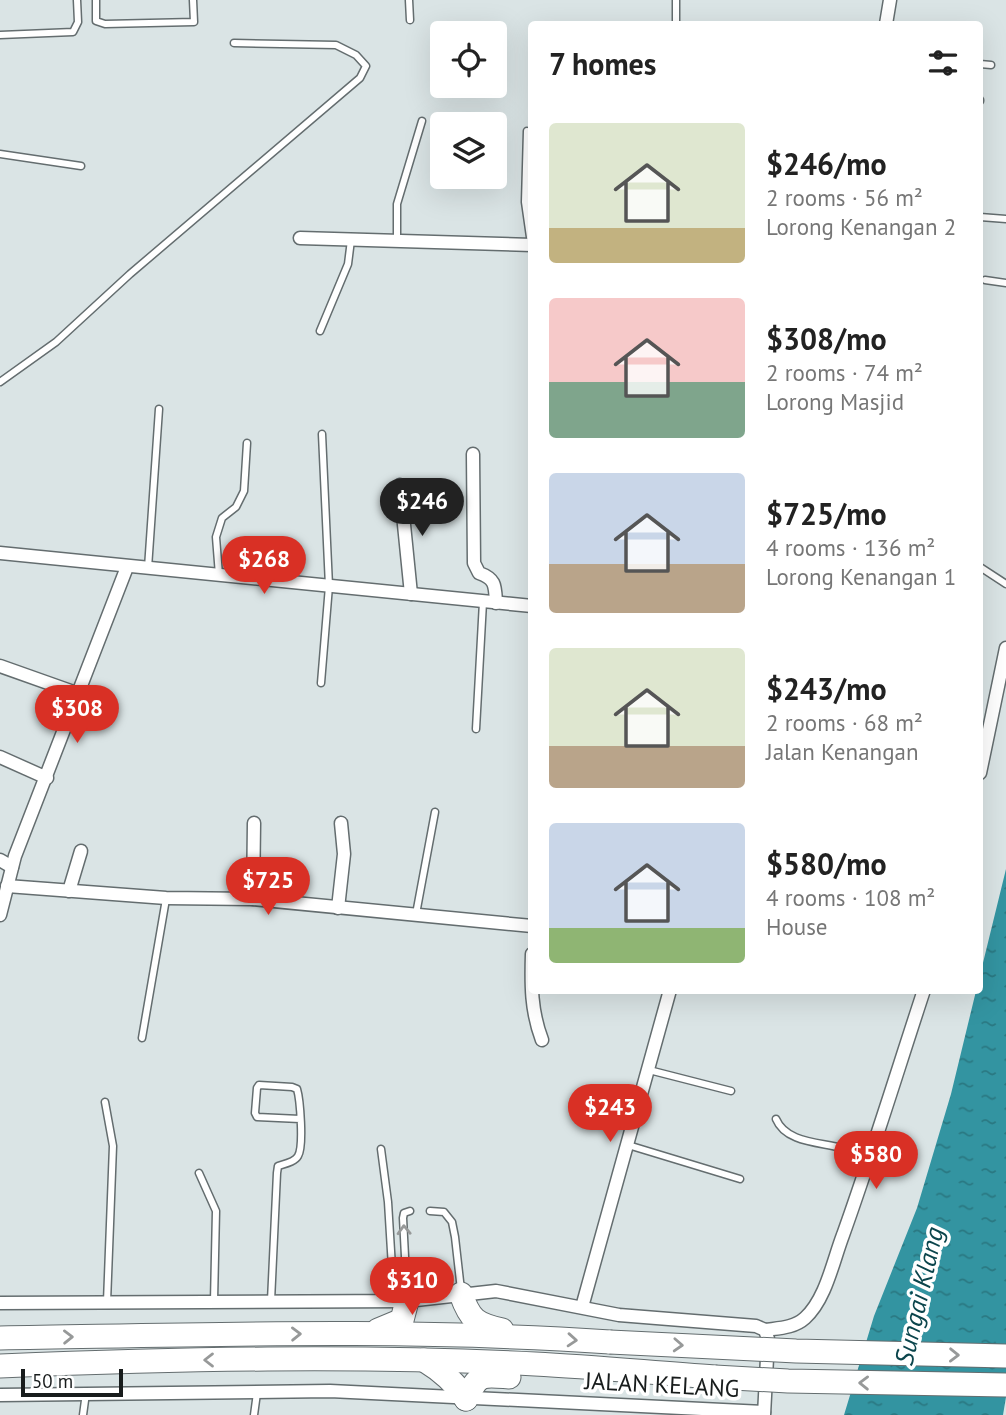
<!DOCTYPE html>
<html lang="en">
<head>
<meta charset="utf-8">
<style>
  body { margin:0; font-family:"PT Sans",sans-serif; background:#f2f2f2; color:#222; height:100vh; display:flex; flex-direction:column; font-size:26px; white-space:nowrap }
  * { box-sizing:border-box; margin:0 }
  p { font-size:23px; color:#767676 }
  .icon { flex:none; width:38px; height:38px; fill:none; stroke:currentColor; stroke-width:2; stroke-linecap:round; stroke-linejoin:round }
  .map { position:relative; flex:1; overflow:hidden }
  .sheet { position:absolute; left:528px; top:21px; width:455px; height:973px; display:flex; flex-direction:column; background:#fff; border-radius:7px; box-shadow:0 7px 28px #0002 }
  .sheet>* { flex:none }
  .buttons { position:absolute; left:430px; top:21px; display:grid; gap:14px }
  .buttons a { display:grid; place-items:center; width:77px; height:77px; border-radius:7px; background:#fff; box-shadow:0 7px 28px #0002; font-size:35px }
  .scale { position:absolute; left:21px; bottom:18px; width:102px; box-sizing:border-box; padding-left:7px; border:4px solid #181c1c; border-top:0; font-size:19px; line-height:24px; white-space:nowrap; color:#181c1c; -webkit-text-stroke:5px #fff; paint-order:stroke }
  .price { position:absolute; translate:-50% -60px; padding:0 16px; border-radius:24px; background:#d93025; color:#fff; font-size:23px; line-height:46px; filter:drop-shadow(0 2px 4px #0008) }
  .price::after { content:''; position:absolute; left:50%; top:42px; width:21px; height:16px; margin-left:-10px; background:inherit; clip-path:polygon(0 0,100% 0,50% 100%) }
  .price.active { background:#222; color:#fff }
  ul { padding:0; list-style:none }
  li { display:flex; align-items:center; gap:21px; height:175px; padding:0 21px }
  li span { display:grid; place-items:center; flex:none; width:196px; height:140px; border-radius:7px; color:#555 }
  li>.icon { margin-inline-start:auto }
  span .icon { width:84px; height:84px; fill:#fffc; stroke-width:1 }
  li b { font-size:30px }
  h2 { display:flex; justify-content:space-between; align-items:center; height:84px; padding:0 21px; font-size:30px }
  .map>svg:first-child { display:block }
</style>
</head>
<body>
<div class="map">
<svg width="1006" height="1415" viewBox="0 0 1006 1415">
  <defs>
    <pattern id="water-ripples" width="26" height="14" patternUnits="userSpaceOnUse" patternTransform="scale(1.75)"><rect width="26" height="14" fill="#3394a1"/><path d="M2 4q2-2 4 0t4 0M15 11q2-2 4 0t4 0" fill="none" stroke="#2a7882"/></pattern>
  </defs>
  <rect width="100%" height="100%" fill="#dae4e5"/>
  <polygon fill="url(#water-ripples)" points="1006,869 1006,1397 1003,1415 844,1415 874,1316 917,1208 951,1094 976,991 980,990 980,975"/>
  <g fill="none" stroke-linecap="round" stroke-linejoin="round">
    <defs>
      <g id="lane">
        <polyline points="96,0 96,21 105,24 194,22 193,0"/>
        <polyline points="409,0 410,20"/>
        <polyline points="676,0 676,24"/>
        <polyline points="0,35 73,32 78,22 77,0"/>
        <polyline points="980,64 991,65"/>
        <polyline points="980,100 980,101"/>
        <polyline points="527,131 525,202 531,244"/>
        <polyline points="0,154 81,166"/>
        <polyline points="980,217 1006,219"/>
        <polyline points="397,241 397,204 422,121"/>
        <polyline points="985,280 1006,283"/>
        <polyline points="320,331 348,264 351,240"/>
        <polyline points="0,382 56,342 130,274 360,78 366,66 356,55 336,45 234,43"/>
        <polyline points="980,567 1006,584"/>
        <polyline points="148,568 159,409"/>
        <polyline points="219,575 216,537 222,518 236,507 244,491 247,443"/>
        <polyline points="321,683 329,586 322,434"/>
        <polyline points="476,729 483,602"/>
        <polyline points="416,914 435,812"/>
        <polyline points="142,1038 166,899"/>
        <polyline points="649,1070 731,1091"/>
        <polyline points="105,1102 113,1146 107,1302"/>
        <path d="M 776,1119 C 786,1143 820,1142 842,1148 C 851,1150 860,1154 869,1158"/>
        <polyline points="628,1145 740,1179"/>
        <polyline points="381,1149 388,1202 394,1300"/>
        <polyline points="199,1173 216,1211 214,1301"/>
        <polyline points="430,1211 444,1212 452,1222 455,1237 461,1290"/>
        <polyline points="407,1295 403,1218 404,1213 410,1211"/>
        <path d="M 271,1301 L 277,1173 L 278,1166 C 284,1164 295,1162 298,1156 C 304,1146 300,1099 297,1089 L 292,1087 L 259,1085 L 257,1088 L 255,1113 L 257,1117 L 300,1119"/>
        <polyline points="83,1415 86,1393"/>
        <polyline points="254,1415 257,1393"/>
      </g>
      <g id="street">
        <polyline points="886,24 890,0"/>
        <polyline points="300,238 532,245"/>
        <path d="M 473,454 L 474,563 L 479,573 C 496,579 495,586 496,603"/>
        <polyline points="400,485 411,594"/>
        <polyline points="0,553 532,606"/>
        <polyline points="0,666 79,694"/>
        <polyline points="0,757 47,778"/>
        <polyline points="980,773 1006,648"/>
        <polyline points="0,860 12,867"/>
        <polyline points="7,886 166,898 253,899 532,926"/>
        <polyline points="69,891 81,851"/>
        <polyline points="253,899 254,823"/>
        <polyline points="338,908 344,854 341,823"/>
        <polyline points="0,915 15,856 127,567"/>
        <path d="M 532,954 C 531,985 531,1011 542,1040"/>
        <polyline points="0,1303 407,1301 496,1291 619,1315 756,1326 765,1330 768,1339 764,1415"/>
        <polyline points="582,1307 670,990"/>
        <path d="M 765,1330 C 779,1328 794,1328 805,1318 C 826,1299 833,1261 843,1235 C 872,1154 897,1072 924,990"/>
        <polyline points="0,1395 330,1391 764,1412"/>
      </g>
      <g id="highway">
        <path d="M 461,1294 C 470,1320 476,1324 502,1330"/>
        <polyline points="378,1330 402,1320 407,1301"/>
        <path d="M 0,1338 C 203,1335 407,1328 610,1342"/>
        <path d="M 424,1360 C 442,1371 455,1382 466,1399"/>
        <path d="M 0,1366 C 177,1359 358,1355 535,1364 C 595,1367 655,1373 715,1377"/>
        <path d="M 466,1399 C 479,1373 481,1375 509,1377"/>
      </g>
    </defs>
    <use href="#lane" stroke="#646d6f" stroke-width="9"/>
    <use href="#street" stroke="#646d6f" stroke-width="15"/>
    <use href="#highway" stroke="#646d6f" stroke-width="25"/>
    <use href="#lane" stroke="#fff" stroke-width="6"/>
    <use href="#street" stroke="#fff" stroke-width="12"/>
    <use href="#highway" stroke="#fff" stroke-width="23"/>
    <defs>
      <g id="highway-bridge">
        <polyline points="610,1342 796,1351 1006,1356"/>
        <polyline points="715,1377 788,1381 1006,1385"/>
      </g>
    </defs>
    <use href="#highway-bridge" stroke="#646d6f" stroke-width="25" stroke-linecap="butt"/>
    <use href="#highway-bridge" stroke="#fff" stroke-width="23"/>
  </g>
  <defs><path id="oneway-chevron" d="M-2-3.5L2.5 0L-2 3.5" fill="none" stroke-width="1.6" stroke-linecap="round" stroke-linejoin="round" transform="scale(1.75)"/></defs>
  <g stroke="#979999">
    <use href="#oneway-chevron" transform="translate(404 1230) rotate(-92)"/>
    <use href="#oneway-chevron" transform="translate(296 1334) rotate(-1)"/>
    <use href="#oneway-chevron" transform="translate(68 1337) rotate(-1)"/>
    <use href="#oneway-chevron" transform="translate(572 1340) rotate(4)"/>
    <use href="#oneway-chevron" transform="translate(678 1345) rotate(3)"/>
    <use href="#oneway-chevron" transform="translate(954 1355) rotate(1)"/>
    <use href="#oneway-chevron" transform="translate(209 1360) rotate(180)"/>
    <use href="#oneway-chevron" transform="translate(864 1383) rotate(-179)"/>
  </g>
  <g text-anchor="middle" stroke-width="7" stroke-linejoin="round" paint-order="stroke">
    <g font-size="24" fill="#181c1c" stroke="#fff">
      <text transform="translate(662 1385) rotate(3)" y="8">JALAN KELANG</text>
    </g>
    <g font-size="26" font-style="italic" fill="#0b454c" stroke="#fff">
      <text transform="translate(919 1296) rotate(-77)" y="9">Sungai Klang</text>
    </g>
  </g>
</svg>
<div class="buttons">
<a><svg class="icon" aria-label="locate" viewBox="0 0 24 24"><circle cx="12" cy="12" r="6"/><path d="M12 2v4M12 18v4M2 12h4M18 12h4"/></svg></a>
<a><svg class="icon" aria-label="layers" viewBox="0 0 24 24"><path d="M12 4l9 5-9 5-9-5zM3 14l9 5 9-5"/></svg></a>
</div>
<div class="scale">50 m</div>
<b class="price active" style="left:422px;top:538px">$246</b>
<b class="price" style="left:264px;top:596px">$268</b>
<b class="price" style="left:77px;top:745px">$308</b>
<b class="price" style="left:268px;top:917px">$725</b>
<b class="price" style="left:610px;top:1144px">$243</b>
<b class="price" style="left:876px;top:1191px">$580</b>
<b class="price" style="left:412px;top:1317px">$310</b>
<section class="sheet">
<h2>7 homes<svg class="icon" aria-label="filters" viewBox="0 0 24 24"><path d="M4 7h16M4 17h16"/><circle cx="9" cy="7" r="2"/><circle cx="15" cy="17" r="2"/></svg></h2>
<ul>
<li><span style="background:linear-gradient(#dfe7d0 75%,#c2b280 0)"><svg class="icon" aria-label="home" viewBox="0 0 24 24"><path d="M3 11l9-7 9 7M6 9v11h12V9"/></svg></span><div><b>$246/mo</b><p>2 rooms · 56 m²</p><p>Lorong Kenangan 2</p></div></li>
<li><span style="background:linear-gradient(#f6c9c9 60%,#7fa58c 0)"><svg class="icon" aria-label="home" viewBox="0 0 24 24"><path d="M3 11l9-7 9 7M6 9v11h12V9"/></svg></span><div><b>$308/mo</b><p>2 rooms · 74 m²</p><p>Lorong Masjid</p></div></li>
<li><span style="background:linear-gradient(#c9d6e8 65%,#b9a48a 0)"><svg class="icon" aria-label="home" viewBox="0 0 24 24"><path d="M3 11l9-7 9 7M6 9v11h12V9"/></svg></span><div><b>$725/mo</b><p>4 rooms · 136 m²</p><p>Lorong Kenangan 1</p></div></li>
<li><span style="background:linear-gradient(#dfe7d0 70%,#b9a48a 0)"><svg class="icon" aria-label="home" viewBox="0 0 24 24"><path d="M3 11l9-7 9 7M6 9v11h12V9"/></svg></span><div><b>$243/mo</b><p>2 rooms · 68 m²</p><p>Jalan Kenangan</p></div></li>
<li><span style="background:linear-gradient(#c9d6e8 75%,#8fb573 0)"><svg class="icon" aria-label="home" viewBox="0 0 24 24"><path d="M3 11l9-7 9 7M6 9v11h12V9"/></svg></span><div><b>$580/mo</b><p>4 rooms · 108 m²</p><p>House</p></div></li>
</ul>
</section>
</div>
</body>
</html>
